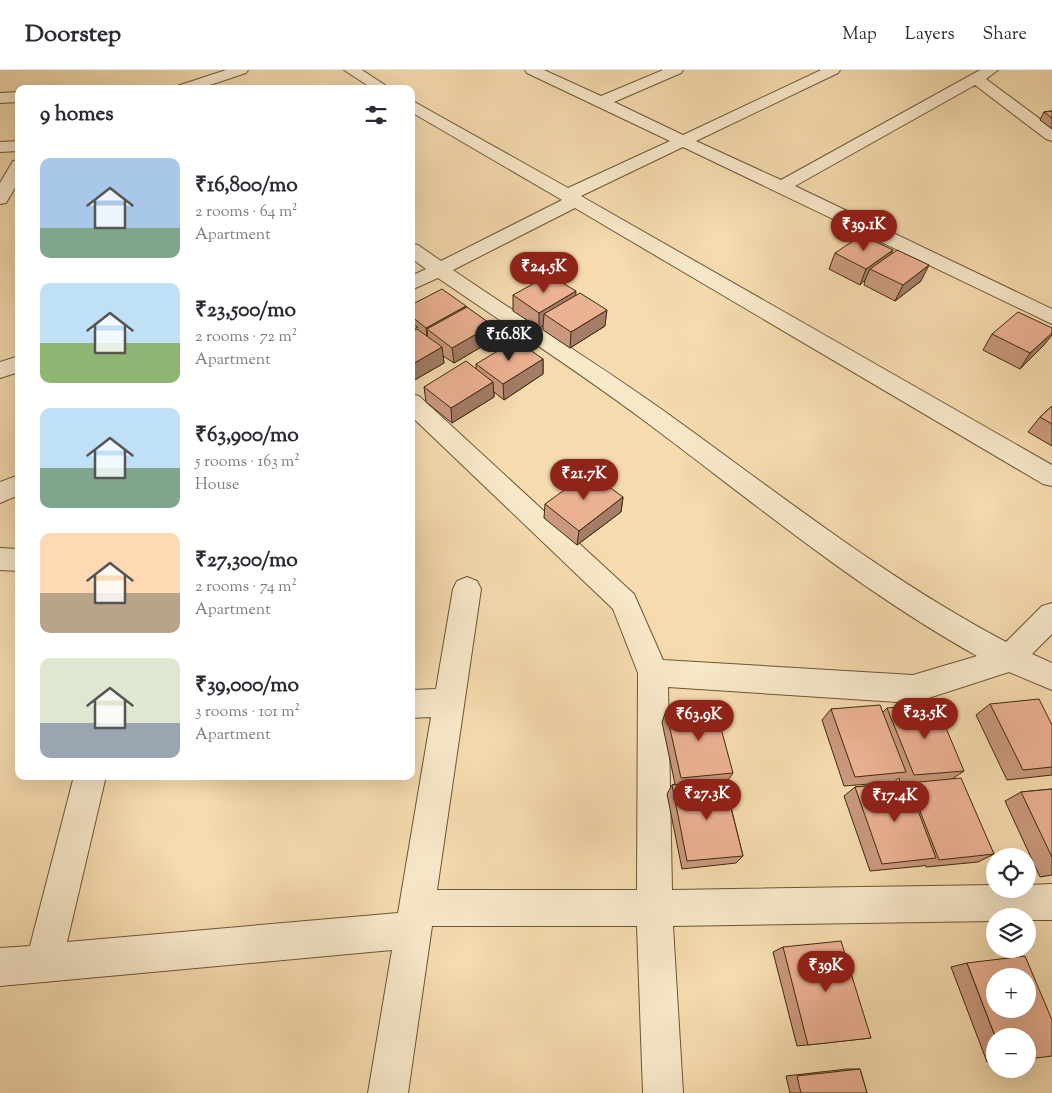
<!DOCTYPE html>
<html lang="en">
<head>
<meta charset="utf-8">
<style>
  body { margin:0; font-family:"Sorts Mill Goudy",serif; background:#f7f7f7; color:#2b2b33; height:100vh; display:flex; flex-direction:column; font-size:19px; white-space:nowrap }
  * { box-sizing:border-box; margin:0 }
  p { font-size:16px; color:#7c7c81 }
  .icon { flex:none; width:28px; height:28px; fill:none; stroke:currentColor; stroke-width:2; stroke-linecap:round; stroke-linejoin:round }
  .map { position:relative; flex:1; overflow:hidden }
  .sheet { position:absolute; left:15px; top:15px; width:400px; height:695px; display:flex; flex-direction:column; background:#fff; border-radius:10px; box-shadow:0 5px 20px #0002 }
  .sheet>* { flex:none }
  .controls { position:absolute; left:986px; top:778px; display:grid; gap:10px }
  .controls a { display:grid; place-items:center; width:50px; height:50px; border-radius:50%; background:#fff; box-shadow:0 5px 20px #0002; font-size:25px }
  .price { position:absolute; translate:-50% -42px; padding:0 11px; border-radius:18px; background:#8f2418; color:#fff; font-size:16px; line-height:32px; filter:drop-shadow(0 1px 2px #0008) }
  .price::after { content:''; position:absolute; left:50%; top:30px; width:15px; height:11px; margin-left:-8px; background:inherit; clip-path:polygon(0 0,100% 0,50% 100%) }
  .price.current { background:#222; color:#fff }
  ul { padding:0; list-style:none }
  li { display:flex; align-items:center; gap:15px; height:125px; padding:0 25px }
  li span { display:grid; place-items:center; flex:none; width:140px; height:100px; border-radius:10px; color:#555 }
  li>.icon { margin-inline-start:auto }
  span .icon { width:60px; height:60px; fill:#fffc; stroke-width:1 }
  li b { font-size:21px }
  h2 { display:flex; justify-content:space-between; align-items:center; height:60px; padding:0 25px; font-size:21px }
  header { display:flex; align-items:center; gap:30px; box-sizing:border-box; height:70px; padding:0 25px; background:#fff; border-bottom:1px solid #e1e1e2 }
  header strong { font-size:24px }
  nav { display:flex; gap:28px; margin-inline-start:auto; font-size:18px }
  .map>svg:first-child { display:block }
</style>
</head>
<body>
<header>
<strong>Doorstep</strong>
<nav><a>Map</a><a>Layers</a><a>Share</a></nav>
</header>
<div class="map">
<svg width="1052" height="1023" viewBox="0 0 1052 1023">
  <rect width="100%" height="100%" fill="#f5dbae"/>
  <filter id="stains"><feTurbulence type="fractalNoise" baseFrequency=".004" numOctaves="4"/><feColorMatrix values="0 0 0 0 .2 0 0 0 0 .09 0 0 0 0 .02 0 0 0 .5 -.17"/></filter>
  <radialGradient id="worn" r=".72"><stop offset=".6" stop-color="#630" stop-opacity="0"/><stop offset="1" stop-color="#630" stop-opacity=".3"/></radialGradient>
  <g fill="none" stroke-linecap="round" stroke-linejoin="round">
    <defs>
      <g id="street">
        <polygon points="226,0 248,0 246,3 198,19 175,19 177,16"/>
        <polygon points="344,0 362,0 391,19 373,19"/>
        <path d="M 525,0 L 544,0 L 601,26 L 663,0 L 683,0 L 681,3 L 614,32 L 683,65 L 821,0 L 840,0 L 838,3 L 696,71 L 781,110 L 980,0 L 998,0 L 986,9 L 1052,58 L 1052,71 L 1046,69 L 975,15 L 795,116 L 1052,239 L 1052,254 L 683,77 L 581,126 L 1052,395 L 1052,416 L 1043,414 L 575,138 L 453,200 C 523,248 595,292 664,341 C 777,422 883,507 1006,572 L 1042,536 L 1052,533 L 1052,564 L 1032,584 L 1052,593 L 1052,620 L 1009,602 L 913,633 L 668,617 L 672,820 L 995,815 L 995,819 L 1028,819 L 1028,815 L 1052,814 L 1052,850 L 1028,850 L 1028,846 L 995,846 L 995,851 L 673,856 L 683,1023 L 643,1023 L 637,856 L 432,856 L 408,1023 L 368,1023 L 392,880 L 0,916 L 0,878 L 30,876 L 74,706 L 106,706 L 67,872 L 398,843 L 431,647 L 411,648 L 411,620 L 436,619 L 453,519 L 457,511 L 467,507 L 477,511 L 481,519 L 437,820 L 637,820 L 638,603 L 613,539 L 411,346 L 411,324 L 419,326 L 634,524 L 663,590 L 913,605 L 977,586 C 859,520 757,435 650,355 C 581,303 509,257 438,208 L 411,220 L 411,206 L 426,199 L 411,188 L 411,173 L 418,175 L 441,191 L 562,130 L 411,42 L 411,30 L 568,118 L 670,71 L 527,3 Z"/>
        <polygon points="19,22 19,32 0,33 0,23"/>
        <polygon points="19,71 19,81 0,82 0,72"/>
        <polygon points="19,90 19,111 6,133 0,134 0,113 13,91"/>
        <polygon points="19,286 19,302 0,308 0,292"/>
        <polygon points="19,405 19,425 0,433 0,412"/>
        <polygon points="0,478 19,479 19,501 0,500"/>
      </g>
    </defs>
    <use href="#street" stroke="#6c5635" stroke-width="2"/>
    <use href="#street" fill="#f8e8ca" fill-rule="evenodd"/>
  </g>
  <g fill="#ca987e" stroke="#3f2a0d">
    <polygon points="1052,41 1052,59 1040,50 1044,42"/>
    <polygon points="835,183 891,184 921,211 895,231 864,215 865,210 860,215 829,199"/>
    <polygon points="513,225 575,226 605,256 570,278 543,260 543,256 539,258 513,241"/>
    <polygon points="411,235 466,236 466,237 492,255 493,270 454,293 443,286 444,293 411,312"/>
    <polygon points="992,264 1044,275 1020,299 983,280"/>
    <polygon points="543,289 543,304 504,330 494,322 494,327 452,353 426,332 424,317 476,299 476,294"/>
    <polygon points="1052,336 1052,376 1028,362 1040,347"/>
    <polygon points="623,427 621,442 577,475 544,448 545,434"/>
    <polygon points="990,634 1052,655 1052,705 1007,710 976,645"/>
    <polygon points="887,638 964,701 952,709 994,784 978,792 926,797 925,795 922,796 870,801 844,726 855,717 900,713 899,708 894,712 844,716 822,650 831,639 883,642"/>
    <polygon points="666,641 733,703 726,713 725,713 743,786 736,793 682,799 667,724 672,715 675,714 662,652"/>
    <polygon points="1052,719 1052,805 1040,807 1005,731 1021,722"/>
    <polygon points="783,877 871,968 797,976 773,882"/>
    <polygon points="967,893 995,966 995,992 987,992 951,897"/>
    <polygon points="847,999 860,999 867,1023 790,1023 786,1006"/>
  </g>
  <g fill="#a47c67" stroke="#3f2a0d">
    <polygon points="893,180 886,195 870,199 865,210 860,215 866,199"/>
    <polygon points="929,195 921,211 895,231 903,215"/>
    <polygon points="576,221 575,237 544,244 543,256 539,258 539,243"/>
    <polygon points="466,236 467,251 427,259 428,273 426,258"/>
    <polygon points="607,240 605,256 570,278 571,262"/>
    <polygon points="492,255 493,270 454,293 452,278"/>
    <polygon points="1052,263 1052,265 1044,275 1020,299 1030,283"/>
    <polygon points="442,277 444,293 411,312 411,295"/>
    <polygon points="543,289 543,304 504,330 503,314"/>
    <polygon points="493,312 494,327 452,353 451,338"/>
    <polygon points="623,427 621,442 577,475 579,461"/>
  </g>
  <g fill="#ebb193" stroke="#3f2a0d" fill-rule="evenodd">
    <polygon points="1052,41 1052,48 1044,42"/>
    <polygon points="862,165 893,180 866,199 835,183"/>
    <polygon points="897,180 929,195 903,215 870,199"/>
    <polygon points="549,205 576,221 539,243 513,225"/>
    <polygon points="442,219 466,236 426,258 411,246 411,235"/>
    <polygon points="580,223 607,240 571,262 544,244"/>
    <polygon points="467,237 492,255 452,278 427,259"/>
    <polygon points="1018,242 1052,258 1052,263 1030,283 992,264"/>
    <polygon points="411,252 418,257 411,260"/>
    <polygon points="417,259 442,277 411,295 411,262"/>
    <polygon points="516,270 543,289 503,314 476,294"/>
    <polygon points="466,291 493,312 451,338 424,317"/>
    <polygon points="1052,336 1052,354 1040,347"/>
    <polygon points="589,402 623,427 579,461 545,434"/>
    <polygon points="1039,629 1052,655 1052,697 1023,700 990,634"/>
    <polygon points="936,634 964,701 914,705 887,638"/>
    <polygon points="880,635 906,702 855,707 831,639"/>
    <polygon points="715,636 733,703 681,708 666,641"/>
    <polygon points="961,708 994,784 939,790 909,713"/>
    <polygon points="724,710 743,786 687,791 672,715"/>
    <polygon points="907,712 936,788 882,794 855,717"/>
    <polygon points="1052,719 1052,787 1021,722"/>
    <polygon points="841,871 871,968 808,975 783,877"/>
    <path d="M 1025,886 L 1052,950 L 1052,986 L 1028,989 L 1028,966 L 995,966 L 967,893 ZM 995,906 L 1028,906 L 1028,939 L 995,939 Z"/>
    <polygon points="860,999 867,1023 801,1023 797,1006"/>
  </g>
  <rect width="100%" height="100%" filter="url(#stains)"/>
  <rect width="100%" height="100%" fill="url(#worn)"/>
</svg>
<div class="controls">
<a><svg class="icon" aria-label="locate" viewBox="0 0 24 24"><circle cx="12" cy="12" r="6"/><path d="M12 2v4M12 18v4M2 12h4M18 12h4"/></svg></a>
<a><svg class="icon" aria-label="layers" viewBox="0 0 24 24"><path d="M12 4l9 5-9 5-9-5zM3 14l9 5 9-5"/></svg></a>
<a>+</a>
<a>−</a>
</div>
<b class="price" style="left:864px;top:182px">₹39.1K</b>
<b class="price" style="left:544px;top:224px">₹24.5K</b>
<b class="price current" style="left:509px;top:292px">₹16.8K</b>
<b class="price" style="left:584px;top:431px">₹21.7K</b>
<b class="price" style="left:925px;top:670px">₹23.5K</b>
<b class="price" style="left:699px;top:672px">₹63.9K</b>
<b class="price" style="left:707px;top:751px">₹27.3K</b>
<b class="price" style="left:895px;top:753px">₹17.4K</b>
<b class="price" style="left:826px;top:923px">₹39K</b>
<section class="sheet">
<h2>9 homes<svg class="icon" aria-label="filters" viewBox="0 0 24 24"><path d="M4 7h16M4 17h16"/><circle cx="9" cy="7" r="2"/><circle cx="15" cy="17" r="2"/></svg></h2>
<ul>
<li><span style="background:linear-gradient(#a9c7e8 70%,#7fa58c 0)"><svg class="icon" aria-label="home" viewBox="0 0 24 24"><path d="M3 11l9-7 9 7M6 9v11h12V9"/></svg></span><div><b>₹16,800/mo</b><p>2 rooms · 64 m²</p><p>Apartment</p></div></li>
<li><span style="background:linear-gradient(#bfe0f5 60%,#8fb573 0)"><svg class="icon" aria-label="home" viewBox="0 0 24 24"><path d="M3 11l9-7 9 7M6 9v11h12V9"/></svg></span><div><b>₹23,500/mo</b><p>2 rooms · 72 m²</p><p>Apartment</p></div></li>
<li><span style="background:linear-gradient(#bfe0f5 60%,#7fa58c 0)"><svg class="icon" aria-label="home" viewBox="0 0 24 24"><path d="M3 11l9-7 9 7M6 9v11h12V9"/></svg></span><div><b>₹63,900/mo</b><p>5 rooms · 163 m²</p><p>House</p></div></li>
<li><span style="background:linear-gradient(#ffd9b3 60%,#b9a48a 0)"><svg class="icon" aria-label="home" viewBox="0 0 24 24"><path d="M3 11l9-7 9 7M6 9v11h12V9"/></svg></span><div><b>₹27,300/mo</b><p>2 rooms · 74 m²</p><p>Apartment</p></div></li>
<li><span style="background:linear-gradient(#dfe7d0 65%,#9aa5b1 0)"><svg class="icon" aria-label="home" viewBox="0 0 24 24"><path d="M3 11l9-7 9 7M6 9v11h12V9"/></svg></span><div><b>₹39,000/mo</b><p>3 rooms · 101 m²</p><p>Apartment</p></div></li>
</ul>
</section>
</div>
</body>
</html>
